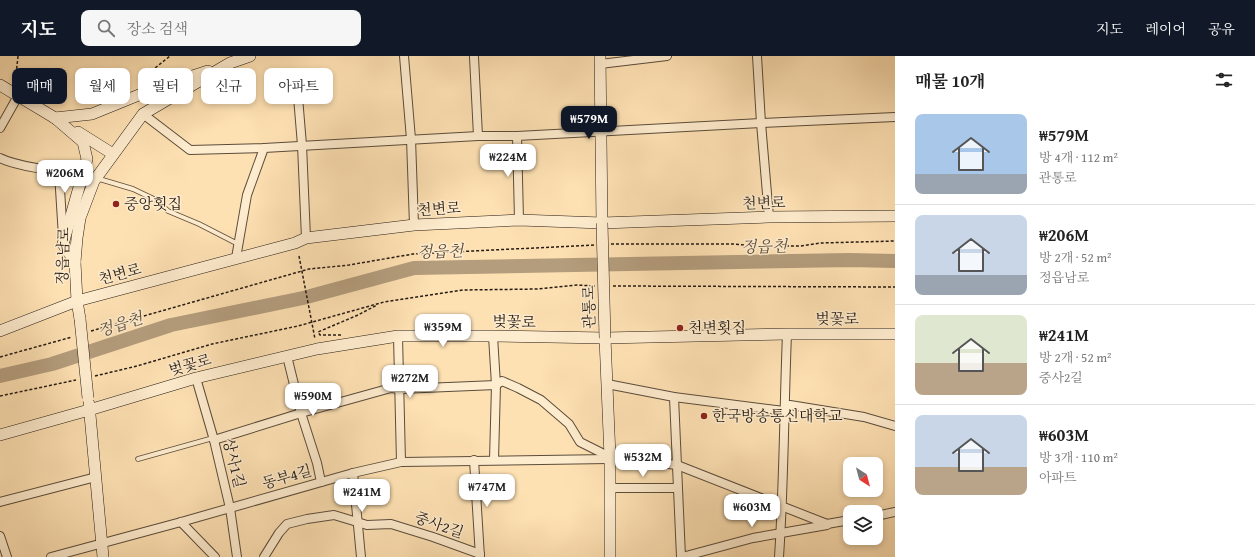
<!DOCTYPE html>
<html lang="ko">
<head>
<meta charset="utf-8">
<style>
  body { margin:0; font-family:"Gentium Book Plus","Noto Serif KR",serif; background:#f6f6f6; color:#222; height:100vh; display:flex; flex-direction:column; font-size:15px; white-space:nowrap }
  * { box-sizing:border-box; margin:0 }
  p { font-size:13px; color:#767676 }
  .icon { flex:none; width:22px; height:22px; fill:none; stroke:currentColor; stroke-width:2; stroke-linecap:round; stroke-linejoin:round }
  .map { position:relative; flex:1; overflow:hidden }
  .details { display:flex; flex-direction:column; background:#fff; width:360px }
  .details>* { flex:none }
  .top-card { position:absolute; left:12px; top:12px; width:380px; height:36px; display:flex; gap:8px }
  .needle { width:26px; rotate:144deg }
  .tools { position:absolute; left:843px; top:401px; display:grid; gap:8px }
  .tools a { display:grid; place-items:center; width:40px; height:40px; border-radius:8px; background:#fff; box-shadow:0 2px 6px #0003; font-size:20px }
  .price { position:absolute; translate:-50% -34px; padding:0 9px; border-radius:8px; background:#fff; color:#222; font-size:13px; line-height:26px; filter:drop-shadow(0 1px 2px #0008) }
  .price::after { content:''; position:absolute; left:50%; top:24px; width:12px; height:9px; margin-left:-6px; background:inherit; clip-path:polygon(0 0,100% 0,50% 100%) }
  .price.on { background:#111827; color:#fff }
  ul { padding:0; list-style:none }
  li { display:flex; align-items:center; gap:12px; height:100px; padding:0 20px }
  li+li { border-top:1px solid #e0e0e0 }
  li span { display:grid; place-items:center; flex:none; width:112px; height:80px; border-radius:8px; color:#555 }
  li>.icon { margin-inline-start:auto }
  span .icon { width:48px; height:48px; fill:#fffc; stroke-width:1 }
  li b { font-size:17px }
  h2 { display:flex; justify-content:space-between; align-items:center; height:48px; padding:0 20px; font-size:17px }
  .chip { padding:0 14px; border-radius:8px; background:#fff; box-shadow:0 2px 6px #0003; font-size:14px; line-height:36px }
  .chip.on { background:#111827; color:#fff }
  header { display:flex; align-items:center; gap:24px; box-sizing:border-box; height:56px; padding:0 20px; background:#111827; color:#fff }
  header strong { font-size:19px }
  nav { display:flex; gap:22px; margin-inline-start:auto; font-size:14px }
  .search { width:280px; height:36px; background:#f6f6f6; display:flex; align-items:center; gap:10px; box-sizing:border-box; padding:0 14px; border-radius:8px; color:#767676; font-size:15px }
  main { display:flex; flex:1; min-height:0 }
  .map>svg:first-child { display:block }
</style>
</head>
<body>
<header>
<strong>지도</strong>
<div class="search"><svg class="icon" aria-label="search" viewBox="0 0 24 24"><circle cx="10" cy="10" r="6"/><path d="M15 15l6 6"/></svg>장소 검색</div>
<nav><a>지도</a><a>레이어</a><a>공유</a></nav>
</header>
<main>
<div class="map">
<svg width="895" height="501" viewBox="0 0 895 501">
  <rect width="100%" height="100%" fill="#fee1b3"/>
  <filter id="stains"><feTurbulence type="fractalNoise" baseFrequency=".005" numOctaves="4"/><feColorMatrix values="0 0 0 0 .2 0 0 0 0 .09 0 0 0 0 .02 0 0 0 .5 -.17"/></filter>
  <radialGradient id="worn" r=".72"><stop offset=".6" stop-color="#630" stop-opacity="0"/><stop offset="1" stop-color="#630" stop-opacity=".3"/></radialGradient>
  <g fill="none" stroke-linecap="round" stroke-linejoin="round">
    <polyline stroke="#b49d7d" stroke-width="14" points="0,320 52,308 171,269 303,242 414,212 850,204 895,205"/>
    <defs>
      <g id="lane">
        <polyline points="96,122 133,133 156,144 168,155 199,168 238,188"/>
        <polyline points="138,403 213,382"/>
      </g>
      <g id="street">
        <polyline points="404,0 411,83 414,169"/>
        <polyline points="757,0 761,67 769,161"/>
        <polyline points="474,1 478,80"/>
        <polyline points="600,8 667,0"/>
        <polyline points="298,41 302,89 306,182"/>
        <polyline points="143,58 190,94 264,92 478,80 517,80 761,67 895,61"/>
        <polyline points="0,72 18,40"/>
        <polyline points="517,80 519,164"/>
        <path d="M 0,102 C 18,111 40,111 59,117 L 63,181"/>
        <polyline points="236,202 247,139 264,92"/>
        <polyline points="398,280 401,406"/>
        <polyline points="493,280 496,329 502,325 518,332 541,344 569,368 580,386 610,401 677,409 827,468 850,464"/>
        <polyline points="287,300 301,357 317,407 321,426"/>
        <polyline points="196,322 214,384 230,452 237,501"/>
        <polyline points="607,328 674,341 784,355 790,349 864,361 895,370"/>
        <polyline points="674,341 681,501"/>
        <polyline points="214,384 301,357 391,332 400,333 496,329 494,404"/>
        <polyline points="474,404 480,501"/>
        <polyline points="353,417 361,501"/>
        <polyline points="610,432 677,432"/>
        <polyline points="0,446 96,421"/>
        <polyline points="876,460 895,456"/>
        <polyline points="181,466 215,501"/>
        <polyline points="0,480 7,501"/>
        <polyline points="51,501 181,466 353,417 401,406 609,403"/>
        <polyline points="264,501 279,477 287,468 307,463 334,459 367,469 391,468 433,481 480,498"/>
        <polyline points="682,501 753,482 827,469"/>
        <path d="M 779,501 C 784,427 784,352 787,278"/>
      </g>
      <g id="secondary">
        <polyline points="600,0 602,167"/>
        <polyline points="0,29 60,65"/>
        <polyline points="55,62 92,58 156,32 208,15"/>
        <polyline points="55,62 83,86 87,103 63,188 75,206"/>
        <polyline points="78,76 113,98"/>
        <polyline points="80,263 77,245 75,206 77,182 80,162 94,125 143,58 230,7 250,0"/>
        <polyline points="0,275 77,245 295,187 306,182 414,169 519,164 602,167 769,161 895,160"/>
        <polyline points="605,282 610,401 610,501"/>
        <polyline points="89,348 103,501"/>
        <polyline points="0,379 89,354 196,322 317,293 398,280 493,280 605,282 787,278 895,278"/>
      </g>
    </defs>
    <use href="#lane" stroke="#5b4c3b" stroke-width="5.5"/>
    <use href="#street" stroke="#5b4c3b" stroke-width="10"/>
    <use href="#secondary" stroke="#251a13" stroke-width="12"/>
    <g stroke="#251a13" stroke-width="1.5" stroke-dasharray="3 2" stroke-linecap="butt">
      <polyline points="18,0 16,19 20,29"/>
      <polyline points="148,25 155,12 170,0"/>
      <polyline points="611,188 733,188 758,190 801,190 821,187 895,185"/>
      <polyline points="613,230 895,231"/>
      <polyline points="91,275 309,213 349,209 413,198 594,189"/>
      <polyline points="341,279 320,279 318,276 358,259 377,249"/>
      <polyline points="0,301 72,281"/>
      <polyline points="95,320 137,310 212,288 298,270 384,246 463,234 538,233 577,229 595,230"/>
      <polyline points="0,340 76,324"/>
    </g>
    <use href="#lane" stroke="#feecce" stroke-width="4"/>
    <use href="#street" stroke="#feecce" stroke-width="8"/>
    <use href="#secondary" stroke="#feecce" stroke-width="11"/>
    <defs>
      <g id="secondary-bridge">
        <polyline points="602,167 605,282"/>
        <polyline points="80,263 88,342"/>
      </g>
    </defs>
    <use href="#secondary-bridge" stroke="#251a13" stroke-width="12" stroke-linecap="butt"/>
    <polyline stroke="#251a13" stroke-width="1.5" stroke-dasharray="3 2" stroke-linecap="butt" points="299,200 315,283"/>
    <use href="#secondary-bridge" stroke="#feecce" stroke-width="11"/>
  </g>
  <g fill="#8f2418" stroke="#feecce" stroke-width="1.5">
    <circle cx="116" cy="148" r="4"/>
    <circle cx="680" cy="272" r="4"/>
    <circle cx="704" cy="360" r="4"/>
  </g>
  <g text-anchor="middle" stroke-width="3" stroke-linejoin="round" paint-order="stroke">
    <g font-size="15" fill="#251a13" stroke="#feecce">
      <text transform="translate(764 147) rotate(-1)" y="5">천변로</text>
      <text transform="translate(439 153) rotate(-3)" y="5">천변로</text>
      <text transform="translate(63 200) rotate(-88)" y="5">정읍남로</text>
      <text transform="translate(120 218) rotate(-15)" y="5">천변로</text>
      <text transform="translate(589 251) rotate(-91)" y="5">관통로</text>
      <text x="837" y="268">벚꽃로</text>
      <text transform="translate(514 266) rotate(1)" y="5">벚꽃로</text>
      <text transform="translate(190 309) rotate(-16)" y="5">벚꽃로</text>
      <text transform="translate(234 407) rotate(76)" y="5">상사1길</text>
      <text transform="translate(287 421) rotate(-16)" y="5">동부4길</text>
      <text transform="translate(439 469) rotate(19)" y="5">중사2길</text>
    </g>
    <g font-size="15" fill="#251a13" stroke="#feecce" text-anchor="start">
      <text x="124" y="153">중앙횟집</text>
      <text x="688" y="277">천변횟집</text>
      <text x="712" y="365">한국방송통신대학교</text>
    </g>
    <g font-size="16" font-style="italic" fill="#5e4e3d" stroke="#feecce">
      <text transform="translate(764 190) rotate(-1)" y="6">정읍천</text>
      <text transform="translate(440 195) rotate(-2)" y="6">정읍천</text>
      <text transform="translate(120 268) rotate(-18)" y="6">정읍천</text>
    </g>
  </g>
  <rect width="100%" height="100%" filter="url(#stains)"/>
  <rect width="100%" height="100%" fill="url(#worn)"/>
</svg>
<div class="tools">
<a><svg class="needle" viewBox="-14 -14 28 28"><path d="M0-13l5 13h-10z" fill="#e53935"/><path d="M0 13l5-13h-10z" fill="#767676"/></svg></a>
<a><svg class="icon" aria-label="layers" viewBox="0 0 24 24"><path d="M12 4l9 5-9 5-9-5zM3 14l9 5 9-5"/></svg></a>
</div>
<b class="price on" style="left:589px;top:84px">₩579M</b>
<b class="price" style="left:508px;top:122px">₩224M</b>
<b class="price" style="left:65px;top:138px">₩206M</b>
<b class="price" style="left:443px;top:292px">₩359M</b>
<b class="price" style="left:410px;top:343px">₩272M</b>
<b class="price" style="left:313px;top:361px">₩590M</b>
<b class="price" style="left:643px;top:422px">₩532M</b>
<b class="price" style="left:487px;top:452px">₩747M</b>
<b class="price" style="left:362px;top:457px">₩241M</b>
<b class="price" style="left:752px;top:472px">₩603M</b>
<div class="top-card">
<a class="chip on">매매</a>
<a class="chip">월세</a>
<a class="chip">필터</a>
<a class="chip">신규</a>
<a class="chip">아파트</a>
</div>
</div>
<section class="details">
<h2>매물 10개<svg class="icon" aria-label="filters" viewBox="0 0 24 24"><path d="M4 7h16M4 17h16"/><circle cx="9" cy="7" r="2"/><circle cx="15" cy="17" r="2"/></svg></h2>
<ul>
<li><span style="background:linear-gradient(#a9c7e8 75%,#9aa5b1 0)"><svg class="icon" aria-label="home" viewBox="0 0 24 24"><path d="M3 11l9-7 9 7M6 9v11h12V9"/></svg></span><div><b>₩579M</b><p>방 4개 · 112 m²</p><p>관통로</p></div></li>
<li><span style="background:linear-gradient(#c9d6e8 75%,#9aa5b1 0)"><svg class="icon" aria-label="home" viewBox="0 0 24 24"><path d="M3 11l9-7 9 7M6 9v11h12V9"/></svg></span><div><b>₩206M</b><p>방 2개 · 52 m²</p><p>정읍남로</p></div></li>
<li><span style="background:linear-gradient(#dfe7d0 60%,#b9a48a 0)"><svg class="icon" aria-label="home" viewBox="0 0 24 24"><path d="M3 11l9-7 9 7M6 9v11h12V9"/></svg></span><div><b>₩241M</b><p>방 2개 · 52 m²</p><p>중사2길</p></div></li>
<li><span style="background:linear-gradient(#c9d6e8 65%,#b9a48a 0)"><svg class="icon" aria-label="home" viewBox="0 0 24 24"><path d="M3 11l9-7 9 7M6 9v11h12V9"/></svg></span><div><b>₩603M</b><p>방 3개 · 110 m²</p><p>아파트</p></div></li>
</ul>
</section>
</main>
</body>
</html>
